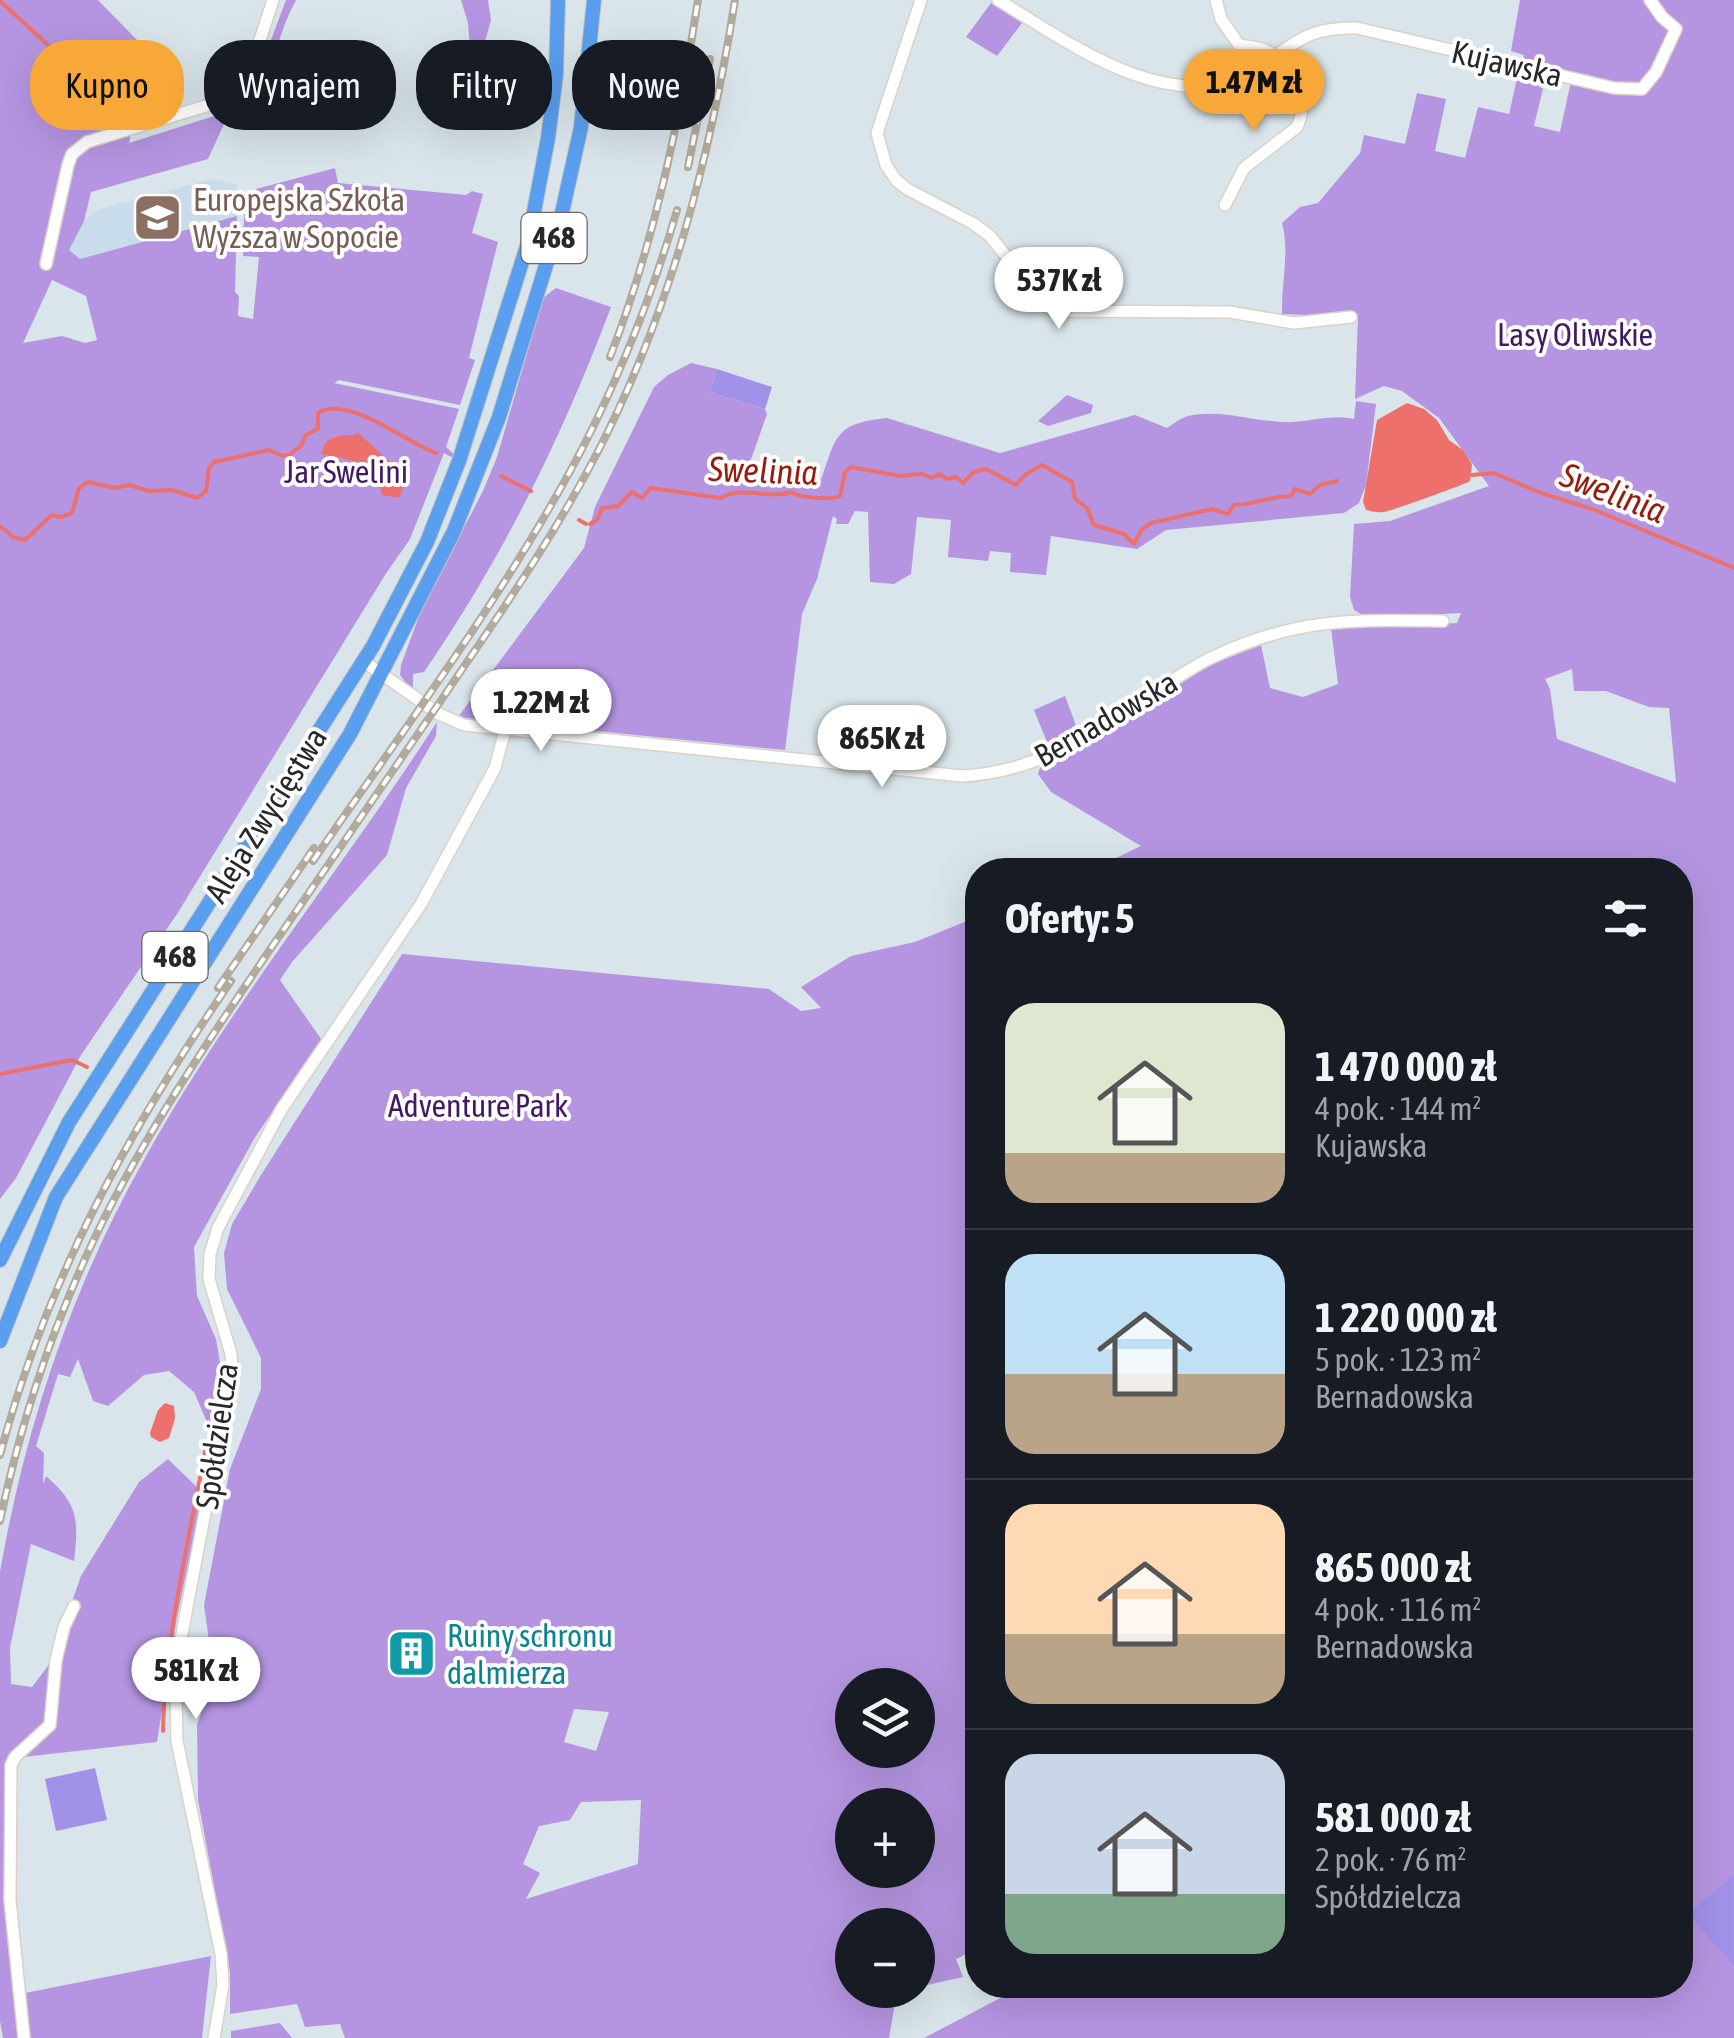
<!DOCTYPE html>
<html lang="pl">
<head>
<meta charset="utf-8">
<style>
  body { margin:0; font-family:"Asap Condensed",sans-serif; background:#20242c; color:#f1f3f6; height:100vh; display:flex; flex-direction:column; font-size:38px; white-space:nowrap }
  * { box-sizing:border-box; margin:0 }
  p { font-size:32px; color:#9ea1a6 }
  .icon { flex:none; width:55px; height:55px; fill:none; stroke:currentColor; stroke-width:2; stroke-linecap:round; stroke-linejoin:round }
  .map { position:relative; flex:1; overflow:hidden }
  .side { position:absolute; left:965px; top:858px; width:728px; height:1140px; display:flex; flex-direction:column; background:#171b24; border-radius:40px; box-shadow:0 10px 40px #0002 }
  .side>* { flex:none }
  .top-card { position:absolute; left:30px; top:40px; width:785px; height:90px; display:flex; gap:20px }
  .tools { position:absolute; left:835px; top:1668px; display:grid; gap:20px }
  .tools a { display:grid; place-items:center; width:100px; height:100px; border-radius:50%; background:#171b24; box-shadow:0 10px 40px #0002; font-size:50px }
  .price { position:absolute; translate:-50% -85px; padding:0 22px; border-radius:35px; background:#fff; color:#222; font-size:32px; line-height:65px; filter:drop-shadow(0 2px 5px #0008) }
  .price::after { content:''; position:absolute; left:50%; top:60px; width:30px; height:22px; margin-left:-15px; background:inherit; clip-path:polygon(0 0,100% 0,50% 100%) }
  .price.selected { background:#f8a739; color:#111 }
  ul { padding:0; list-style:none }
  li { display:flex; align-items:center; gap:30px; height:250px; padding:0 40px }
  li+li { border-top:2px solid #363941 }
  li span { display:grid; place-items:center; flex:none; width:280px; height:200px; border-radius:30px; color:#555 }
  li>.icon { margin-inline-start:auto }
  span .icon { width:120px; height:120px; fill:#fffc; stroke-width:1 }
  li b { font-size:42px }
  h2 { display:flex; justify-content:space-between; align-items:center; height:120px; padding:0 40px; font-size:42px }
  .tag { padding:0 35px; border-radius:40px; background:#171b24; box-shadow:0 10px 40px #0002; font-size:35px; line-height:90px }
  .tag.selected { background:#f8a739; color:#111 }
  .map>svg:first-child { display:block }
</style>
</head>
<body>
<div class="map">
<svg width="1734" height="2038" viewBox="0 0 1734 2038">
  <rect width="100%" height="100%" fill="#d9e5ea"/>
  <polygon fill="#c8dcec" points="212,179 238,185 237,216 80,259 68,250 84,221 97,210"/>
  <g fill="#b595e1" fill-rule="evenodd">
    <path d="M 0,0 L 98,0 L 138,41 L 151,43 L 129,143 L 230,111 L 208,159 L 91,192 L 84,221 L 69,250 L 80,259 L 237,216 L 235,292 L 239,296 L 238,316 L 253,319 L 259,257 L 243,256 L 244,214 L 262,209 L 256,189 L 335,168 L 338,183 L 466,195 L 472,191 L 483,194 L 472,233 L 498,242 L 469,358 L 475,360 L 460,405 L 339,380 L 334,383 L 459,409 L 446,447 L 467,466 L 444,453 L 410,539 L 385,575 L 177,914 L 81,1055 L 16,1178 L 0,1199 ZM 52,280 L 86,296 L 97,340 L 85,343 L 62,336 L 23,343 Z"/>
    <path d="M 286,0 L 296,0 C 279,31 272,63 269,99 L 247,104 Z"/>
    <polygon points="461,0 488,0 491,20 477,69 472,75 468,23"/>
    <path d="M 1520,0 L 1734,0 L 1734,2038 L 924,2038 L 1025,1985 L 1680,1985 L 1680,870 L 1091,870 L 1141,846 L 1051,792 L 1038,774 L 1041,765 C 1103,738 1155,691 1217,662 C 1231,656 1246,651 1261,645 L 1270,688 L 1303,697 L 1338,684 L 1331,628 L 1457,623 L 1461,613 L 1368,618 L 1354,610 L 1350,597 L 1354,524 L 1390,521 L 1489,486 L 1439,418 L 1402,391 L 1384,386 L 1355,399 L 1358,317 L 1282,314 C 1281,283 1290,253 1282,223 L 1300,207 L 1318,203 L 1360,153 L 1364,135 L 1405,144 L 1417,93 L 1446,99 L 1435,151 L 1465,158 L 1478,107 L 1509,114 L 1518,74 L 1545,80 L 1534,126 L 1560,132 L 1573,72 L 1523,59 L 1524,55 L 1511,51 ZM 1572,669 L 1574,691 L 1606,691 L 1649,707 L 1669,708 L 1676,783 L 1557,739 L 1550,689 L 1545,679 Z"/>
    <polygon points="991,3 1022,23 997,56 966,37"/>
    <path d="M 556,288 L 611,307 C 562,437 503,557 424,672 L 413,674 L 413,692 L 400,675 L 401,665 L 422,608 L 483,491 L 497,457 L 543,298 Z"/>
    <path d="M 691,363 L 717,369 L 710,392 L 765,409 L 767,414 L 748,468 L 820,483 C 837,436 833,424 887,418 L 1000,453 L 1135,415 L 1167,428 C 1173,424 1181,418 1188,416 C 1221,408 1258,423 1291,422 C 1313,421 1333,414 1354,419 L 1356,401 L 1376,404 L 1366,485 L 1359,503 L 1344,513 L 1166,530 L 1137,549 L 1051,536 L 1046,575 L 1010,572 L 1011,553 L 990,551 L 988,561 L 948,557 L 951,520 L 917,517 L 911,574 L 894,584 L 870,582 L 868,512 L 855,511 L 848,524 L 836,524 L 837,519 L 833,516 L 817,579 L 802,614 L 785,750 L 458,717 L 584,548 L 595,507 L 654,387 L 668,375 Z"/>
    <polygon points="1067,395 1093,405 1091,413 1048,426 1038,421"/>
    <polygon points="1065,696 1078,731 1049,747 1034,710"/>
    <path d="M 437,722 L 436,736 L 406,788 L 387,855 L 292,962 L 280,980 L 321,1039 L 254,1139 L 194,1247 L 197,1296 L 216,1339 L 223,1381 L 215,1423 L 207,1422 L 194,1392 L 169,1371 L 144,1375 L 108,1406 L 93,1401 L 78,1359 L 70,1377 L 58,1374 L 36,1446 L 44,1453 L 43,1484 L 46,1476 C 78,1504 79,1519 74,1561 L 31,1544 L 10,1648 L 11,1684 L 32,1687 L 51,1662 L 81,1576 L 139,1482 L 168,1459 L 203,1493 L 177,1617 L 157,1742 L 14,1758 L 9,1766 L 23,2038 L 3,2038 L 0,2021 L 0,1572 C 25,1427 72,1287 145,1158 C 230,1005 342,869 437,722 Z"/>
    <path d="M 977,917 L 978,1949 L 956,1959 L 963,1977 L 918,1987 L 918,1925 L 852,1925 L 852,1990 L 905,1990 L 897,1992 L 889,2038 L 345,2038 L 340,2024 L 305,2027 L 297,2004 L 230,2014 L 230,1972 L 198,1800 L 197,1725 L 214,1677 L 204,1605 L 230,1469 L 261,1389 L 261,1358 L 227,1289 L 224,1253 L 232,1224 L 261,1175 L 402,954 L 769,989 L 801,1011 L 821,1008 L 801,987 L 851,956 L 915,942 ZM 852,1685 L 918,1685 L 918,1750 L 852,1750 ZM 574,1709 L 609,1712 L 596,1751 L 564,1742 ZM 641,1800 L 638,1864 L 526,1899 L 540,1873 L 523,1864 L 539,1826 L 570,1820 L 581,1802 ZM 852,1805 L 918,1805 L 918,1870 L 852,1870 Z"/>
    <polygon points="211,1956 202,2038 31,2038 25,1993"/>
    <polygon points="280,2023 292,2038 231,2038 231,2031"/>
  </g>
  <g fill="#a191e9">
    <polygon points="717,369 772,387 765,409 710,392"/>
    <polygon points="95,1768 107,1820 56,1831 45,1779"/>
    <polygon points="1734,1875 1734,1966 1688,1914"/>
  </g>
  <g fill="#ed706c">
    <path d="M 1407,403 L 1424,409 L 1437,420 L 1449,440 L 1463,450 L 1472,464 L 1470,481 C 1466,484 1389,512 1383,512 C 1377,513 1372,511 1366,510 L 1363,502 L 1377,420 Z"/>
    <path d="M 357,432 L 405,475 L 406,482 L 399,498 L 382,495 L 373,465 L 322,454 C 323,436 340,435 355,435 Z"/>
    <polygon points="165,1403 174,1406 175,1418 169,1438 160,1442 151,1437 150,1433 158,1410"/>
  </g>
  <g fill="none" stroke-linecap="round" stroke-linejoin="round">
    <g stroke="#ed706c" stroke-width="4">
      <polyline points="0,1 93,86"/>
      <polyline points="1472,475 1494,473 1541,493 1595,510 1734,568"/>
      <polyline points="501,476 531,491"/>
      <polyline points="579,520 586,524"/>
      <path d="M 590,524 L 597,520 L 602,508 L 618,506 L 632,492 L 642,498 L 651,488 L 721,498 C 743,485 768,500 791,492 C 799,498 830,500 840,496 L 845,472 L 851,467 L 900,476 L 922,474 L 932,478 L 939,474 L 947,479 L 956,477 L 963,483 L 974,472 L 986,469 L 1016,485 L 1026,474 L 1042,465 L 1072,482 L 1075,499 L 1087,508 L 1094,525 L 1124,534 L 1134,544 L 1142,529 L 1151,523 L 1212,509 L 1228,514 L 1234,505 C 1253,505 1270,496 1291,496 L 1295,489 L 1310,494 L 1320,485 L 1337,481"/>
      <path d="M 0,526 L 13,537 L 25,540 L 52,515 L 61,517 L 72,513 L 79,488 L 88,482 L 115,488 L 129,485 L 149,491 L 172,490 L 197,498 L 206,491 L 209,468 L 214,462 L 269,450 L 283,456 L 289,455 L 301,446 L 306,435 L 318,429 L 318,413 C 347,394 407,443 436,453"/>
      <polyline points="0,1074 72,1060 87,1067"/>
      <path d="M 163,1731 C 165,1636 189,1540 206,1446"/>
    </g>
    <defs>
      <g id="minor">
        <polyline points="921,0 877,133 886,165 896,180 907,189 974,224 990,236 1047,307 1053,311 1230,312 1294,323 1351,317"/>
        <path d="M 998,0 C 1065,40 1166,116 1246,74 C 1294,49 1297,27 1357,28 L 1614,88 L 1642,89 L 1656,72 L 1676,29 L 1662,17 L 1650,0"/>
        <path d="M 1216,0 L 1221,19 L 1239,45 C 1250,47 1263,47 1272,54 C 1293,69 1311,104 1296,128 L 1244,168 L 1225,205"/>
        <polyline points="46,264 68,165 72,154 87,142 242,95 273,0"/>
        <path d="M 363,661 L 439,714 L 464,725 L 962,776 C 1045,772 1100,727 1167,684 C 1182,675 1197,664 1213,657 C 1299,617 1351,620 1443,621"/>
        <polyline points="24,2038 10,1900 11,1765 15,1757 50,1725 56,1660 64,1627 74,1606"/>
        <polyline points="214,2038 223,1985 221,1954 177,1741 176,1694 178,1655 232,1369 231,1354 209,1279 210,1254 218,1228 281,1110 421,904 495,768 505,730"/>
      </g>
      <g id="major">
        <polyline points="0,1260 69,1122 373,646 427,542 459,461 528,243 548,138 556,75 558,0"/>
        <polyline points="0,1341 56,1197 350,734 454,531 499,417 561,217 581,127 594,0"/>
      </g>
    </defs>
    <use href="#minor" stroke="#dad2c7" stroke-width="14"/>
    <use href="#major" stroke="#c3c3c3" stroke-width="16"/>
    <use href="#minor" stroke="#fff" stroke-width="11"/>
    <use href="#major" stroke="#5a9fef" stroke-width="14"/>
    <defs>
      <g id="rail">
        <polyline points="688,167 710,59"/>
        <path d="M 610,357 C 655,241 679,122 698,0"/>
        <path d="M 313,861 C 405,727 506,594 582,449 C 621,373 653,293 677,210"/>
        <polyline points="218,988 314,848"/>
        <path d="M 0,1455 C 47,1278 128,1131 231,981"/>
        <path d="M 0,1521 C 21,1420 54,1322 99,1229 C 147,1131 208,1041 269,951 C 327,866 386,781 444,696 C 497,618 551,541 595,457 C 670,314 710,159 735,0"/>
      </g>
    </defs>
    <use href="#rail" stroke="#b2aa9c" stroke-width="8"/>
    <use href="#rail" stroke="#fff" stroke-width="4" stroke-dasharray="11" stroke-linecap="butt"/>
  </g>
  <defs>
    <symbol id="school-square" viewBox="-11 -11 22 22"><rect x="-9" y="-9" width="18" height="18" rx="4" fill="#8d6e63" stroke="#fff"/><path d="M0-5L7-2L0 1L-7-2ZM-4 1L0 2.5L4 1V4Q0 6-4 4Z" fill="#fff"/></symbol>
    <symbol id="building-square" viewBox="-11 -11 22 22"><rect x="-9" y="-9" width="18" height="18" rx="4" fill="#0f9aa8" stroke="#fff"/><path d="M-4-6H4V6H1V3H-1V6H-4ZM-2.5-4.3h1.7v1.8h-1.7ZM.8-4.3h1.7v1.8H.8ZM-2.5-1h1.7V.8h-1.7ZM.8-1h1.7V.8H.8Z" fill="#fff"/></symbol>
  </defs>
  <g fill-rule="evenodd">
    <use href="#school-square" x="130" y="190" width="55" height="55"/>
    <use href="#building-square" x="384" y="1626" width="55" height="55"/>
  </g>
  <g text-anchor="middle" stroke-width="8" stroke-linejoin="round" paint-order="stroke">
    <g fill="#fff" stroke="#686868" stroke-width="2.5">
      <rect x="521.5" y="213" width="65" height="50" rx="8"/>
      <rect x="142.5" y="932" width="65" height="50" rx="8"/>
    </g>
    <g font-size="30" font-weight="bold" fill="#282828">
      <text x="554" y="248">468</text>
      <text x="175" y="967">468</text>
    </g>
    <g font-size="32" fill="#282828" stroke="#fff">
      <text transform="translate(1507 64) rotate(13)" y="11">Kujawska</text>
      <text transform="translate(1106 719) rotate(-30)" y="11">Bernadowska</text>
      <text transform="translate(266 815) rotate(-58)" y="11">Aleja Zwycięstwa</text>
      <text transform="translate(217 1436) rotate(-82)" y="11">Spółdzielcza</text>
    </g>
    <g font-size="32" fill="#785e54" stroke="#fff" text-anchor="start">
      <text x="193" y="211">Europejska Szkoła<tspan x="193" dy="37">Wyższa w Sopocie</tspan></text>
    </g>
    <g font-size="32" fill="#421a63" stroke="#fff">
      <text x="1575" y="346">Lasy Oliwskie</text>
      <text x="346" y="483">Jar Swelini</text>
      <text x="478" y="1117">Adventure Park</text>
    </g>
    <g font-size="32" fill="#0d838f" stroke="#fff" text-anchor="start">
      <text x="447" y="1647">Ruiny schronu<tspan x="447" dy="37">dalmierza</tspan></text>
    </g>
    <g font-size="35" font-style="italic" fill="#951d0e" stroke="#fff">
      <text transform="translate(763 471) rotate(2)" y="12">Swelinia</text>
      <text transform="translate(1613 493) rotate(21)" y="12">Swelinia</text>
    </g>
  </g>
</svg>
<div class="tools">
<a><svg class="icon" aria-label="layers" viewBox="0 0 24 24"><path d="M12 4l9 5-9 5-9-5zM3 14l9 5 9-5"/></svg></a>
<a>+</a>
<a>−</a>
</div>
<b class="price selected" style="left:1254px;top:134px">1.47M zł</b>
<b class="price" style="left:1059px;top:332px">537K zł</b>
<b class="price" style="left:541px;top:754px">1.22M zł</b>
<b class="price" style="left:882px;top:790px">865K zł</b>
<b class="price" style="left:196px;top:1722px">581K zł</b>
<div class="top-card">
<a class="tag selected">Kupno</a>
<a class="tag">Wynajem</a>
<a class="tag">Filtry</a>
<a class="tag">Nowe</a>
</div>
<section class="side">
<h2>Oferty: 5<svg class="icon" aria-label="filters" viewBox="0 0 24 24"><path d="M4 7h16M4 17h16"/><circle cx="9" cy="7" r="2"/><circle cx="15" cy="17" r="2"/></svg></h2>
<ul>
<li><span style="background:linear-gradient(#dfe7d0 75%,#b9a48a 0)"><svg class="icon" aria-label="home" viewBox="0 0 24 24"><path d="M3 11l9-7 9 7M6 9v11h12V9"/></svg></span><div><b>1 470 000 zł</b><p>4 pok. · 144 m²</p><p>Kujawska</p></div></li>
<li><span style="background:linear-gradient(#bfe0f5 60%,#b9a48a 0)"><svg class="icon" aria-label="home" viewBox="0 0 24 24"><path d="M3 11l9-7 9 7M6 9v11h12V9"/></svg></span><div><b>1 220 000 zł</b><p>5 pok. · 123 m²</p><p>Bernadowska</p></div></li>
<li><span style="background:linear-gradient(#ffd9b3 65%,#b9a48a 0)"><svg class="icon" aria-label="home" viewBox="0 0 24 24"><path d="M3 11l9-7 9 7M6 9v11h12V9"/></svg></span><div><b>865 000 zł</b><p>4 pok. · 116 m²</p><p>Bernadowska</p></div></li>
<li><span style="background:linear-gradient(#c9d6e8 70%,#7fa58c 0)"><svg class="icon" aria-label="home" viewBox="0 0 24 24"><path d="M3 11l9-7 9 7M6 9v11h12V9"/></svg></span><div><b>581 000 zł</b><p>2 pok. · 76 m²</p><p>Spółdzielcza</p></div></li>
</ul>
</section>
</div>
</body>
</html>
